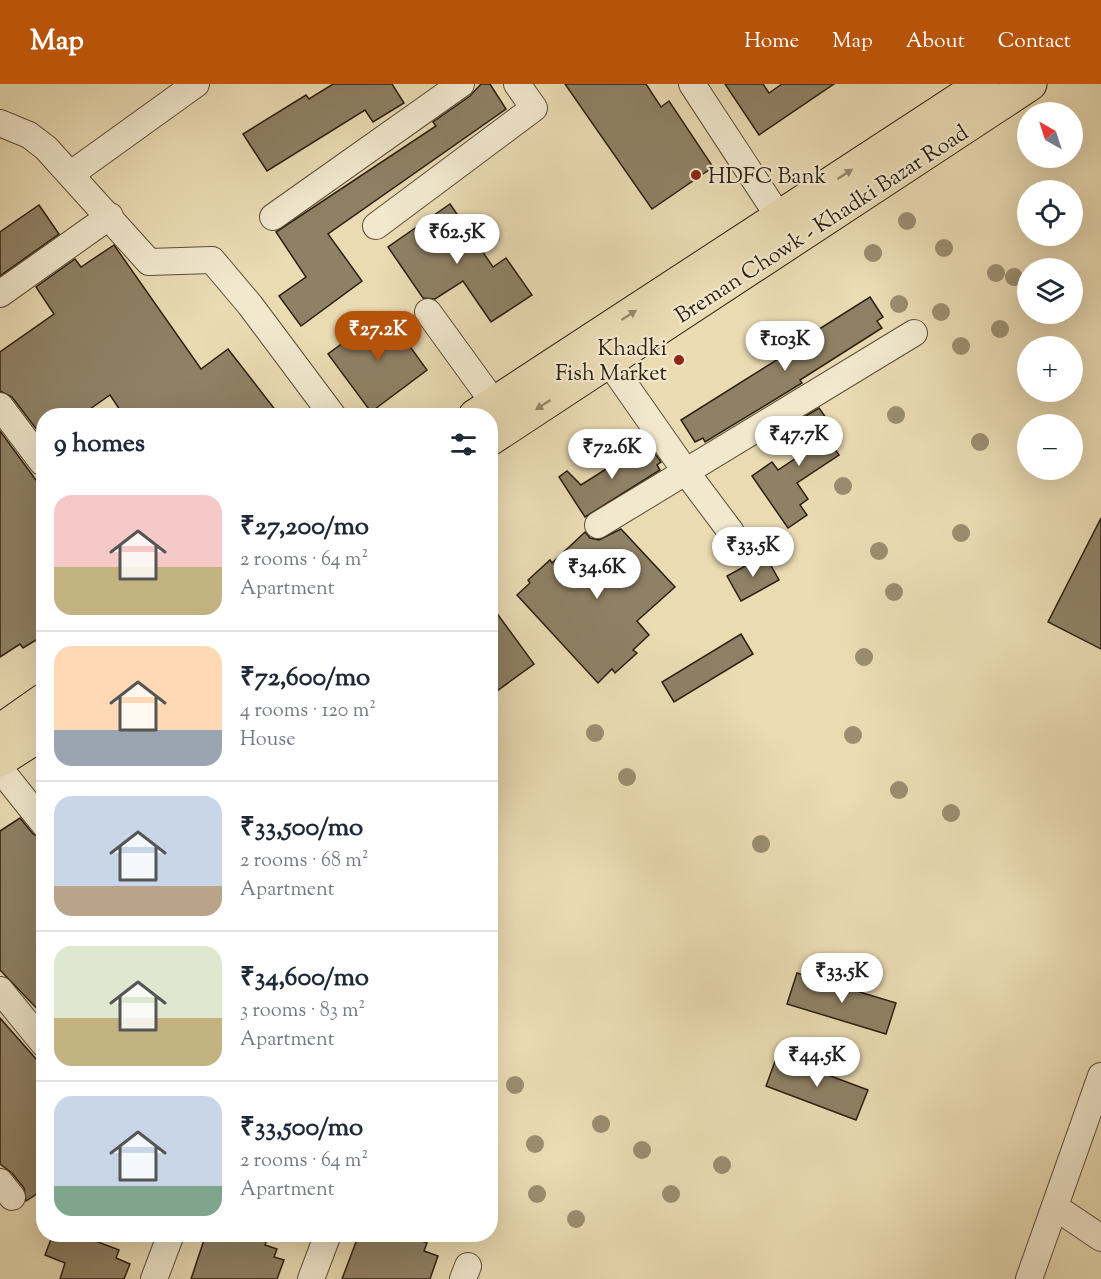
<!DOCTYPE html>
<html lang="en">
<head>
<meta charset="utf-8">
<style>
  body { margin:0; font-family:"Sorts Mill Goudy",serif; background:#f2f2f3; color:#1f2937; height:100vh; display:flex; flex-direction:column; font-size:22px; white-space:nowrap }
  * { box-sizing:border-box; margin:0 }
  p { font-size:20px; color:#747a83 }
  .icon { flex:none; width:33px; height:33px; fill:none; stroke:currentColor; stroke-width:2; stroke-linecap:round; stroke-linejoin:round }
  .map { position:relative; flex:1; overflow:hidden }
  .details { position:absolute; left:36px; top:324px; width:462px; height:834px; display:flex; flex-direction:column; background:#fff; border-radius:24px; box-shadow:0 6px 24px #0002 }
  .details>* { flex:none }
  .needle { width:39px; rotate:321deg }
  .controls { position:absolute; left:1017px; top:18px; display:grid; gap:12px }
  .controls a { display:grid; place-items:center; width:66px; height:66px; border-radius:50%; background:#fff; box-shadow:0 6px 24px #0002; font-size:30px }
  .price { position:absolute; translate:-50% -51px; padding:0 14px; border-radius:21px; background:#fff; color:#222; font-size:20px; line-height:39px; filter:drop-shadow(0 2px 3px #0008) }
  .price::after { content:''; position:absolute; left:50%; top:36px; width:18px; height:14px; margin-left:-9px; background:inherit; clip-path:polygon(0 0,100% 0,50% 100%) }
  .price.on { background:#b45309; color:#fff }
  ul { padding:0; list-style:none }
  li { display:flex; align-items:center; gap:18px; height:150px; padding:0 18px }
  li+li { border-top:2px solid #e0e1e3 }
  li span { display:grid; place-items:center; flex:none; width:168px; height:120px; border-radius:18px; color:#555 }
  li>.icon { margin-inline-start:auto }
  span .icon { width:72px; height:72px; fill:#fffc; stroke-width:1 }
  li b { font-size:26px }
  h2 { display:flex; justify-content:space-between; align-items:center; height:72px; padding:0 18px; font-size:26px }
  header { display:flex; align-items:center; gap:36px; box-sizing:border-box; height:84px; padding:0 30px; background:#b45309; color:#fff }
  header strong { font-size:28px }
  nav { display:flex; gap:33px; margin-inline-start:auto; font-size:21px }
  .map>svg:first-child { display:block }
</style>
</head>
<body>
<header>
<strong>Map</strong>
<nav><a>Home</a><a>Map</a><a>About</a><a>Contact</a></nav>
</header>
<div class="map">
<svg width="1101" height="1195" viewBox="0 0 1101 1195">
  <rect width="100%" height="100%" fill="#eadbb3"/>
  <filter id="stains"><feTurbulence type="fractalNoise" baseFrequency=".00333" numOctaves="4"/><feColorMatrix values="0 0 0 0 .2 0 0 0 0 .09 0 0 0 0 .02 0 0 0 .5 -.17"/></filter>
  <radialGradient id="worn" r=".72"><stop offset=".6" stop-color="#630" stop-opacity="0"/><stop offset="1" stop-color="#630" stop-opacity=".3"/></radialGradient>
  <g fill="#8f8165" stroke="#2c1f11" stroke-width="1.5">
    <polygon points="333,0 392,0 404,19 373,38 365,26 267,87 243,50 306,11 309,15"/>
    <polygon points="481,0 490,0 506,25 328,150 362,197 301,242 279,212 306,193 276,148 436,42 433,38 470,12"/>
    <polygon points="565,0 646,0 661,23 669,17 713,83 652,125"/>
    <polygon points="725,0 763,0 769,9 782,0 834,0 759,51"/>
    <polygon points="450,120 493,183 506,174 532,211 491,238 463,197 435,215 423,214 388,163"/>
    <polygon points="39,121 59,150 0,192 0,148"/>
    <polygon points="114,161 201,285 228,265 280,332 124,332 110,311 80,332 44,332 44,355 12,313 0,307 0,268 54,230 36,203 75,175 81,183"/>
    <polygon points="870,213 883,233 877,237 882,244 800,296 802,299 705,358 703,354 695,358 681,336 791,267 789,264"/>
    <polygon points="385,228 427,286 371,328 328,270"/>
    <polygon points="819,324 841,355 832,361 839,371 797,399 808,415 800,421 807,431 788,444 752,392 772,378 778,386 808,366 791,341"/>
    <polygon points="0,347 44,407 44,551 23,564 20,560 0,573"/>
    <polygon points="647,359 661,378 657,381 660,386 585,433 559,393 567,387 581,401"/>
    <polygon points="1101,434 1101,565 1048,538"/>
    <polygon points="621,445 675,503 637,537 649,551 633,566 637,569 615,589 612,585 598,599 517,511 530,499 528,496 550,476 552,479 585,448 590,454 599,456"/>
    <polygon points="765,471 779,496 741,517 727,492"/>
    <polygon points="490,520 534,580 490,612"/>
    <polygon points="741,550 753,570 674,618 662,598"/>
    <polygon points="20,734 33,750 44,755 44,932 0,886 0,747"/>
    <polygon points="797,889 896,919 886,950 787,920"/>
    <polygon points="0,934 44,984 44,1105 26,1117 24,1104 12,1089 0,1080"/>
    <polygon points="777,972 868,1006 856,1036 766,1002"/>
    <polygon points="53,1150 77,1150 119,1166 116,1174 130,1180 124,1195 60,1195 65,1179 45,1171"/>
    <polygon points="206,1150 269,1150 265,1161 277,1165 274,1173 284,1176 277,1195 191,1195"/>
    <polygon points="359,1150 406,1150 427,1159 424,1167 438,1172 430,1195 342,1195"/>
  </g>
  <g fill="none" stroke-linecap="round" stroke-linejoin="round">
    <defs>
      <g id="minor">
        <polyline points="692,0 779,133"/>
        <polyline points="0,39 29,51 46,64 149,178 212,176 250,221 333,332"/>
        <polyline points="71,90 196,0"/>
        <polyline points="273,133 461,0"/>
        <polyline points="376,142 534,24 517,0"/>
        <polyline points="0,210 110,132"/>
        <polyline points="428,228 494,319"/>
        <polyline points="609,278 686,388 731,448"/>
        <polyline points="0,322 42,378"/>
        <polyline points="598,441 914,249"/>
        <polyline points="0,685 44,740"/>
        <polyline points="0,906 44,960"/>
        <polyline points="0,1098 12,1113"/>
        <polyline points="1055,1123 1101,1154"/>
        <polyline points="154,1195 171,1150"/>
        <polyline points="311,1195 328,1150"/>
        <polyline points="463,1195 468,1182"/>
        <polyline points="1029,1195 1101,992"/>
      </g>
      <g id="major">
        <polyline points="475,332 983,0"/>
        <polyline points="490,355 1030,0"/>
        <polyline points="0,647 44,616"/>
        <polyline points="0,676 44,648"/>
      </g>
    </defs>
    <use href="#minor" stroke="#5c4e3a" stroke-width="28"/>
    <use href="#major" stroke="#2c1f11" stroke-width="35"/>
    <use href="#minor" stroke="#f1e8ce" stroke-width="26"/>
    <use href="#major" stroke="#eadbb3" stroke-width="33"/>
  </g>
  <g fill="#9b8d70">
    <circle cx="907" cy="137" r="9"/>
    <circle cx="944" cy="164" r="9"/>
    <circle cx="873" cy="169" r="9"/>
    <circle cx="996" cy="189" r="9"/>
    <circle cx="1014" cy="193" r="9"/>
    <circle cx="899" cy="220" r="9"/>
    <circle cx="941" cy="228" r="9"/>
    <circle cx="1000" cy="245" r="9"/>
    <circle cx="961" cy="262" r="9"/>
    <circle cx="896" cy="331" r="9"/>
    <circle cx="980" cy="358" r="9"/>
    <circle cx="843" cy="402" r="9"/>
    <circle cx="961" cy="449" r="9"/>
    <circle cx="879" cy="467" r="9"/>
    <circle cx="894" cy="508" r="9"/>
    <circle cx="864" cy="573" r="9"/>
    <circle cx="595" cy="649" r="9"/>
    <circle cx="853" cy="651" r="9"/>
    <circle cx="627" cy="693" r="9"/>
    <circle cx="899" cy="706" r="9"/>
    <circle cx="951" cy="729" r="9"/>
    <circle cx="761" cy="760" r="9"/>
    <circle cx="515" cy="1001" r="9"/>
    <circle cx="601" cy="1040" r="9"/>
    <circle cx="535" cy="1060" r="9"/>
    <circle cx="642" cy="1066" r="9"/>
    <circle cx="722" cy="1081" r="9"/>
    <circle cx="537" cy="1110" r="9"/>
    <circle cx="671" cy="1110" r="9"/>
    <circle cx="576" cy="1135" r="9"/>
  </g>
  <defs><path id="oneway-solid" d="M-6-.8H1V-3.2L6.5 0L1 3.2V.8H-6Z" transform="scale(1.5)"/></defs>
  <g fill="#94866a">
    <use href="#oneway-solid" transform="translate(845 90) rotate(-33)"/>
    <use href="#oneway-solid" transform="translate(629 231) rotate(-33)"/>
    <use href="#oneway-solid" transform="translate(543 321) rotate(147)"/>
  </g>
  <g fill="#8f2418" stroke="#f1e8ce" stroke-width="2">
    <circle cx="696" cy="91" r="6"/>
    <circle cx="679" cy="276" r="6"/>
  </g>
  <g text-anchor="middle" stroke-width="4.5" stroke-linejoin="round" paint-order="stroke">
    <g font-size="22" fill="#2c1f11" stroke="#f1e8ce" text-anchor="start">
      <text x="708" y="99">HDFC Bank</text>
      <text x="667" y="271" text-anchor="end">Khadki<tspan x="667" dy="25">Fish Market</tspan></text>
    </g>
    <g font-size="22" fill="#2c1f11" stroke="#f1e8ce">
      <text transform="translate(821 139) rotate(-33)" y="8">Breman Chowk - Khadki Bazar Road</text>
    </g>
  </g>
  <rect width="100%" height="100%" filter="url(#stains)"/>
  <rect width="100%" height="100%" fill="url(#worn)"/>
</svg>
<div class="controls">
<a><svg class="needle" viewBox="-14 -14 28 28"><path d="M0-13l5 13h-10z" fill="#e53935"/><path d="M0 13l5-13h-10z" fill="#747a83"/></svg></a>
<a><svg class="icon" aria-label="locate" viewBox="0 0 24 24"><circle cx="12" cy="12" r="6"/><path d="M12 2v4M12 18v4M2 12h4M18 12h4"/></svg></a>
<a><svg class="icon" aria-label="layers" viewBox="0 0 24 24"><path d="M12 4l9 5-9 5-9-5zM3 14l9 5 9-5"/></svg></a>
<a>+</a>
<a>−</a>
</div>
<b class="price" style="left:457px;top:181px">₹62.5K</b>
<b class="price on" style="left:378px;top:278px">₹27.2K</b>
<b class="price" style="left:785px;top:288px">₹103K</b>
<b class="price" style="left:799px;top:383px">₹47.7K</b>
<b class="price" style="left:612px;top:396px">₹72.6K</b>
<b class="price" style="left:753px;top:494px">₹33.5K</b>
<b class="price" style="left:597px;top:516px">₹34.6K</b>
<b class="price" style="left:842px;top:920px">₹33.5K</b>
<b class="price" style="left:817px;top:1004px">₹44.5K</b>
<section class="details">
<h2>9 homes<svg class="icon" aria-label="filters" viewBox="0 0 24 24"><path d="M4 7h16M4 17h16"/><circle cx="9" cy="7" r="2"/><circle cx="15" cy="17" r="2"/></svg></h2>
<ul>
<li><span style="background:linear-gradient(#f6c9c9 60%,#c2b280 0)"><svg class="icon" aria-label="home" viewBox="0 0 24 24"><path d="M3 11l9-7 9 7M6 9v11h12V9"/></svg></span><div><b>₹27,200/mo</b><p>2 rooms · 64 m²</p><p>Apartment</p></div></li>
<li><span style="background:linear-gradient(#ffd9b3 70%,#9aa5b1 0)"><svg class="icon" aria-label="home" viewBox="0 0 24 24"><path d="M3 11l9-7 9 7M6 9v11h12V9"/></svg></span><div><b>₹72,600/mo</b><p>4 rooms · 120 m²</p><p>House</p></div></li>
<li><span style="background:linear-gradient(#c9d6e8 75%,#b9a48a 0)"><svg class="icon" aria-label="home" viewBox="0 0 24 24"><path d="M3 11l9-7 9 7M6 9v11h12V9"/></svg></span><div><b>₹33,500/mo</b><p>2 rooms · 68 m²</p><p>Apartment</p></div></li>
<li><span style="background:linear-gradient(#dfe7d0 60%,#c2b280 0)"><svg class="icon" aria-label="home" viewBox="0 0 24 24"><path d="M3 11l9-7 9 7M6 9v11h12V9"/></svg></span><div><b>₹34,600/mo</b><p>3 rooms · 83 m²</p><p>Apartment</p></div></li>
<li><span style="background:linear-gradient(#c9d6e8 75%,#7fa58c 0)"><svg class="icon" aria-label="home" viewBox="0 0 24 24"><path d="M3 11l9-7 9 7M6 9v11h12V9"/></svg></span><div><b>₹33,500/mo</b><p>2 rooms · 64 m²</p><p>Apartment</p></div></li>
</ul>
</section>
</div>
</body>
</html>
